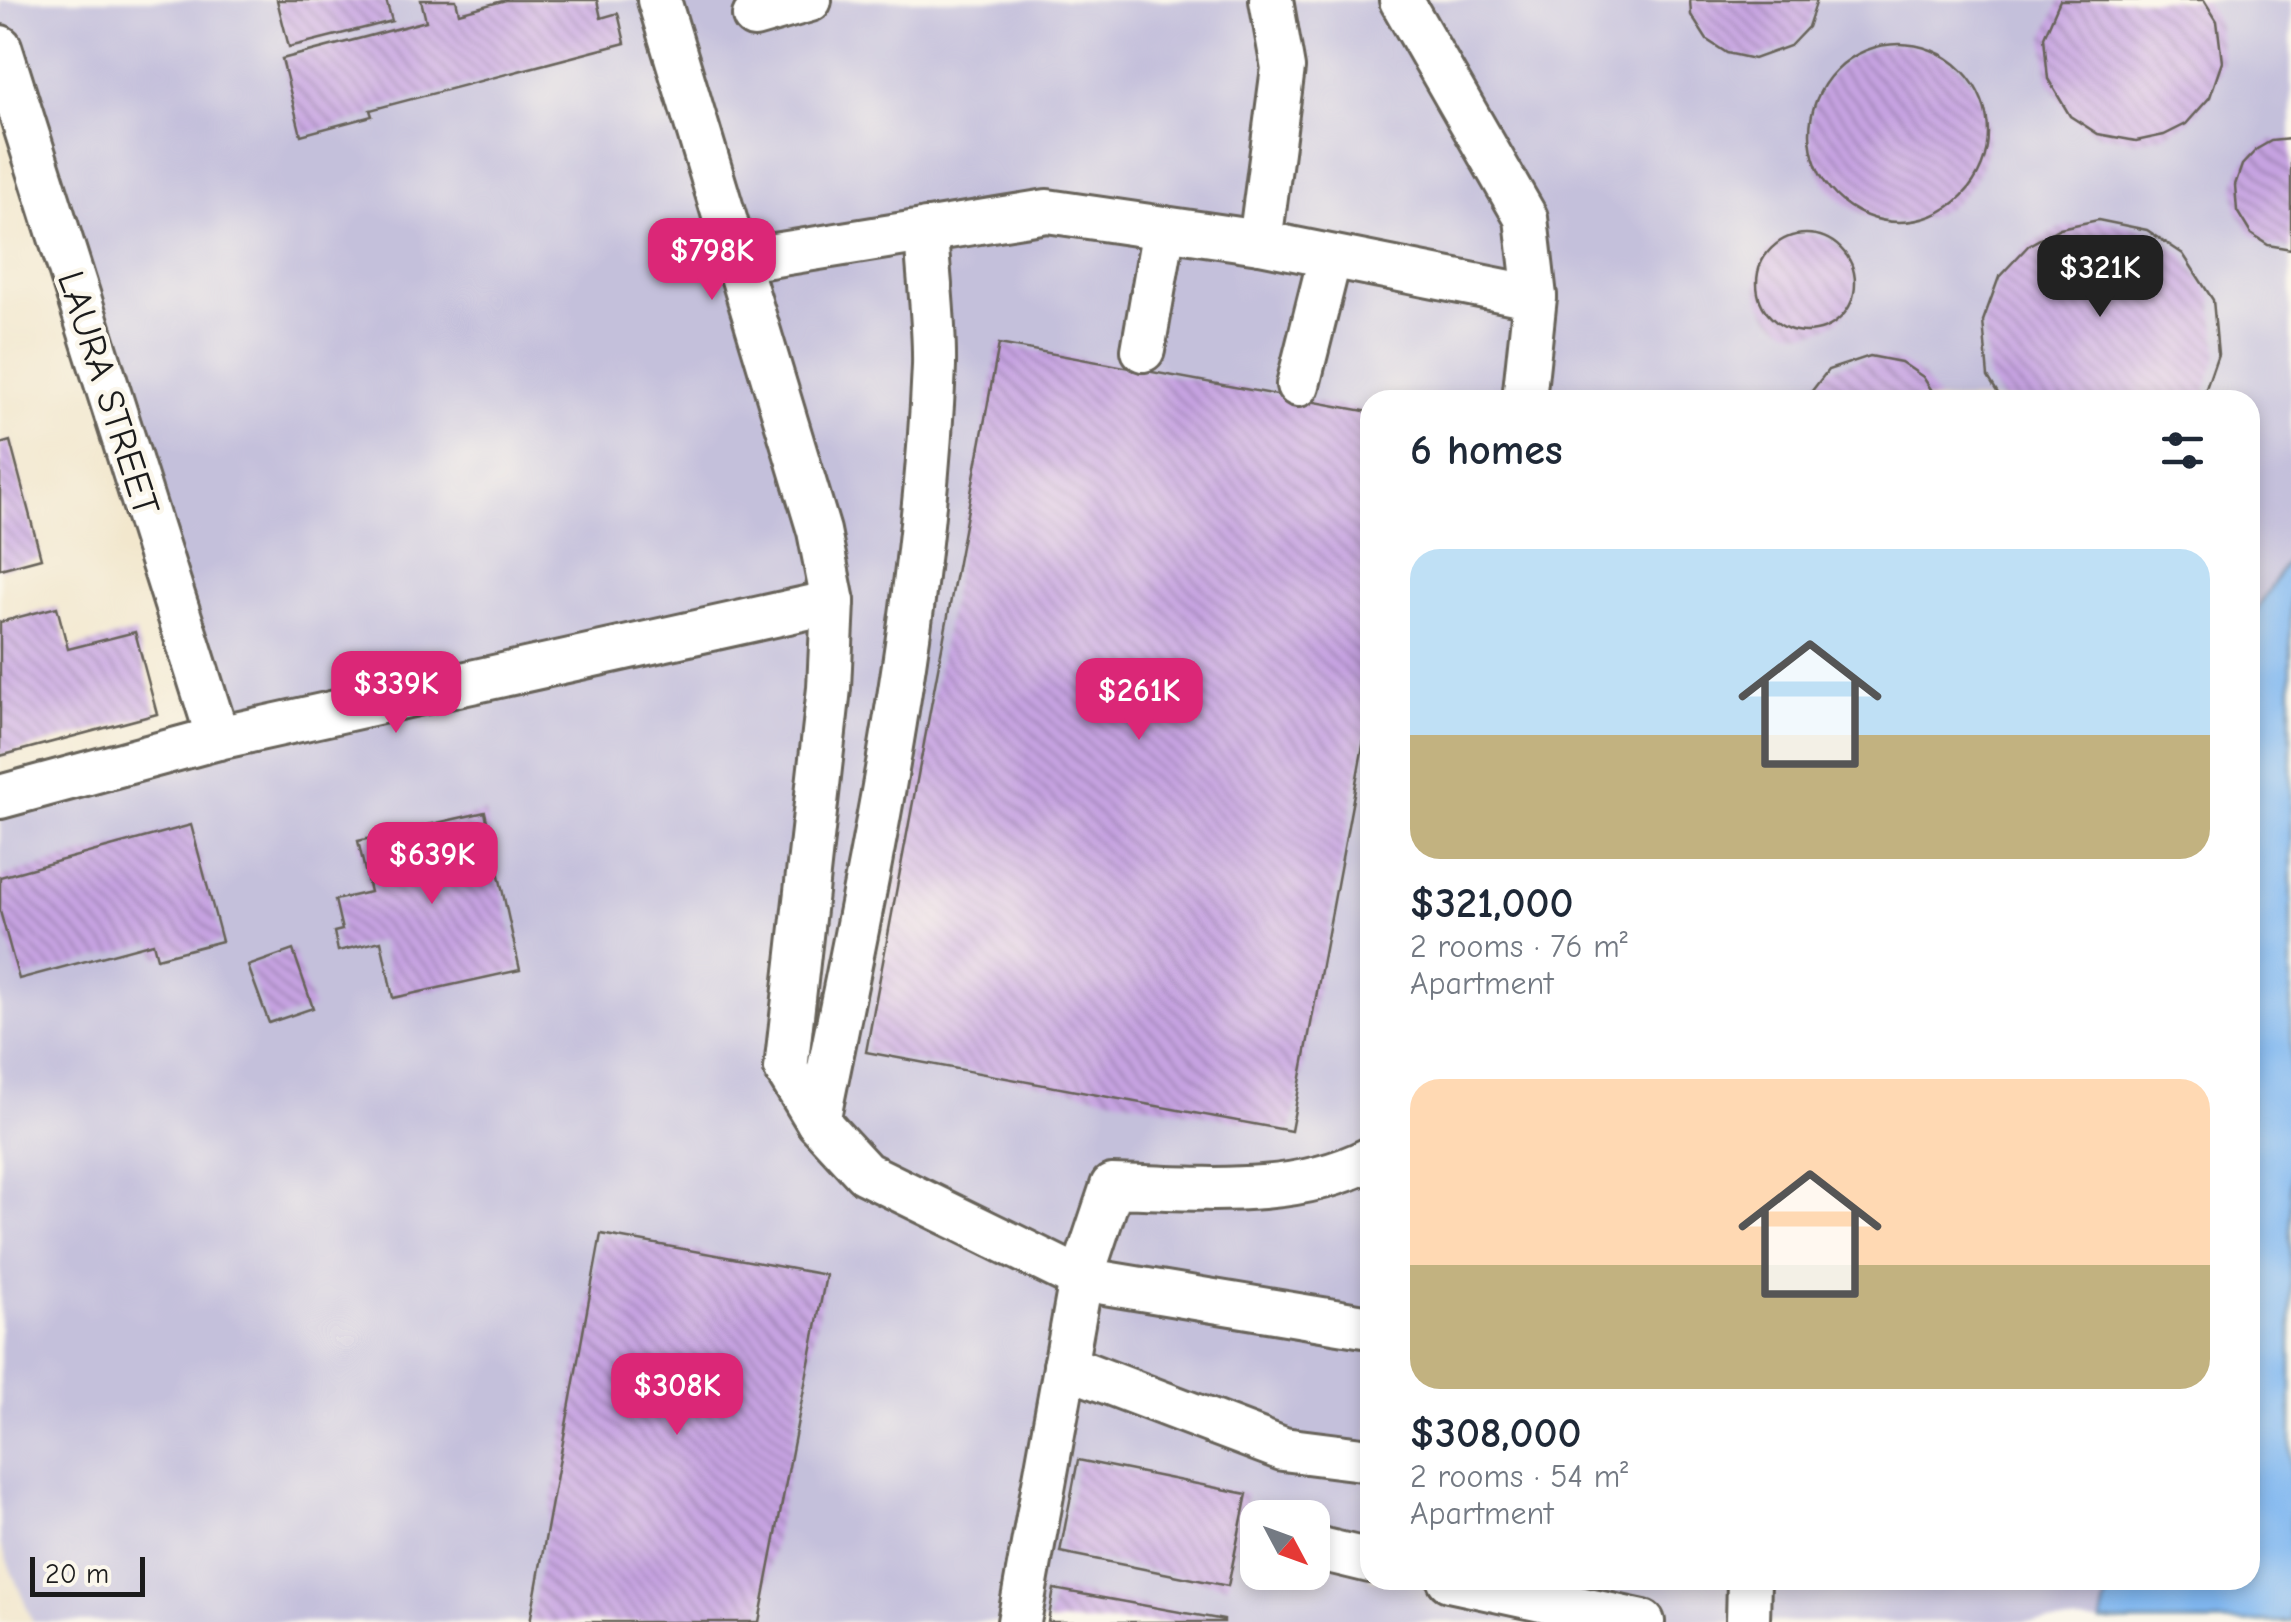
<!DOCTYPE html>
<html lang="en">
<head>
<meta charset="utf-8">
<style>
  body { margin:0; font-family:"Comic Neue",sans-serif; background:#f2f2f3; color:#1f2937; height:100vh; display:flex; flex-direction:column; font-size:38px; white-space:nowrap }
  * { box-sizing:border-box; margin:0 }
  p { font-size:32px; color:#747a83 }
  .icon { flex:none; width:55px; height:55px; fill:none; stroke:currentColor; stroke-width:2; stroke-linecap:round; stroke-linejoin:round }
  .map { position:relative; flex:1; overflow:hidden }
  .details { position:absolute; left:1360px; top:390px; width:900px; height:1200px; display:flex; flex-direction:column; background:#fff; border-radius:30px; box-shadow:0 5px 15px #0003 }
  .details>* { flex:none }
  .needle { width:65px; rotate:131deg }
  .controls { position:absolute; left:1240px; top:1500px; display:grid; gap:20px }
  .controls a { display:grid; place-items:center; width:90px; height:90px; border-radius:20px; background:#fff; box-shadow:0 5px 15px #0003; font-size:50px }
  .scale { position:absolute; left:30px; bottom:25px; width:115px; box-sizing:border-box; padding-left:10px; border:5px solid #1c1c1c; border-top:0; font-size:28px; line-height:35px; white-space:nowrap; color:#1c1c1c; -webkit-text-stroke:8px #fbf7ec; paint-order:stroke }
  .price { position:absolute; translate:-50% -85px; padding:0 22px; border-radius:20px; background:#db2777; color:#fff; font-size:32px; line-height:65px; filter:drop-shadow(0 2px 5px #0008) }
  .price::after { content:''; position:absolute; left:50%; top:60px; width:30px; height:22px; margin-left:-15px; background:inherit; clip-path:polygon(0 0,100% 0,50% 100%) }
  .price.active { background:#222; color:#fff }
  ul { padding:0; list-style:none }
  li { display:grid; align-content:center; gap:20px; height:530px; padding:0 50px }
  li span { display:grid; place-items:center; height:310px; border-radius:30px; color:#555 }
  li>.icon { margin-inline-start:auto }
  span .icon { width:180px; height:180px; fill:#fffc; stroke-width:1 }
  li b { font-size:42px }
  h2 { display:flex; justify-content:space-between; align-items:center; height:120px; padding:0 50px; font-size:42px }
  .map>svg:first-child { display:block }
</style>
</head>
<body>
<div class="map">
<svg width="2291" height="1622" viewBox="0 0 2291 1622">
  <defs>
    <pattern id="building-back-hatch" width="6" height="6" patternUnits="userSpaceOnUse" patternTransform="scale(2.5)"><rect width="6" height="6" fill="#c6a3e1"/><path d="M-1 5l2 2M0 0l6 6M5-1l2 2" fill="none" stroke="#a084b6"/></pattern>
  </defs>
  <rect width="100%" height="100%" fill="#fbf7ec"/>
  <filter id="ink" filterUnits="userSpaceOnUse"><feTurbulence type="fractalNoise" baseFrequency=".01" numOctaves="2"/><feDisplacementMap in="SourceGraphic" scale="20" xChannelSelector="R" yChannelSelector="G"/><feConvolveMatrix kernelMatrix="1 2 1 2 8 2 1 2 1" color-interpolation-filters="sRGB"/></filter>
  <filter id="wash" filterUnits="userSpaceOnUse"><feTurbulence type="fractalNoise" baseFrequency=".0048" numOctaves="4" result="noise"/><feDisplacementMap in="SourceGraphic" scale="40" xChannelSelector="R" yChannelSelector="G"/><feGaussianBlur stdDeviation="2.25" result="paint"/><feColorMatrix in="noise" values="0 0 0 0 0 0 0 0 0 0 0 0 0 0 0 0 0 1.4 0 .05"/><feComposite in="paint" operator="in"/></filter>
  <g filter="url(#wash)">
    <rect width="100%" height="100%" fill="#f2e7cd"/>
    <path fill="#c4c0db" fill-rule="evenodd" d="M 0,0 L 2291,0 L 2291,555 L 2250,621 L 2250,400 L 1370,400 L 1370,1580 L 2110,1580 L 2101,1622 L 33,1622 L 0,1544 L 0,797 L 217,738 L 0,47 ZM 1258,1518 L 1312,1518 L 1312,1572 L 1258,1572 Z"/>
    <polygon fill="#80b7f0" stroke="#4e6a86" stroke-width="2.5" points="2291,555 2291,1622 2101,1622 2110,1580 2250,1580 2250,621"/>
    <g id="blocks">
      <g fill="url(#building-back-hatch)">
        <polygon points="277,0 386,0 392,21 289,47"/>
        <polygon points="421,0 456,0 459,13 506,0 597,0 601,18 618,13 625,43 370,110 372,116 301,135 282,59 426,21"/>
        <polygon points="1690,0 1817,0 1808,27 1790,46 1754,59 1727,53 1707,40 1691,15"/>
        <polygon points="2060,0 2204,0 2217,21 2222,62 2210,97 2186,124 2164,135 2136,141 2098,134 2070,116 2048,79 2044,37"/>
        <circle cx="1899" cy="133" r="89"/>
        <polygon points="2291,139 2291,249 2268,245 2251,234 2237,211 2235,185 2242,165 2257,149 2271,141"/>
        <polygon points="2098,220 2147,230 2183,254 2213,300 2218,354 2202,400 2002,400 1988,377 1983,321 1999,277 2029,245 2060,228"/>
        <circle cx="1806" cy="283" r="49"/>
        <polygon points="999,344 1370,412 1370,708 1291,1131 866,1052"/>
        <polygon points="1870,356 1901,362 1923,377 1938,400 1805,400 1828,370"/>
        <polygon points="10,441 41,558 0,569 0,444"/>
        <polygon points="57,607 68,649 135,632 157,714 0,756 0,622"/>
        <polygon points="485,812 520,970 393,998 381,941 338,951 334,932 342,930 335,900 370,892 358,841"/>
        <polygon points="191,825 222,941 157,958 153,943 19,979 0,911 0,877"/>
        <polygon points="293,950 313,1008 269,1023 248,966"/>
        <polygon points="601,1234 826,1275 759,1622 530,1622"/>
        <polygon points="1078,1460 1247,1494 1228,1586 1060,1552"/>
        <polygon points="1054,1589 1224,1620 1224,1622 1048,1622"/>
      </g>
    </g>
  </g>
  <g filter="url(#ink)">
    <use href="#blocks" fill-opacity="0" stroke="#67635a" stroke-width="2.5"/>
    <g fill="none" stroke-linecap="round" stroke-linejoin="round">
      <defs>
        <g id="minor">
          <polyline points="1401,0 1526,218 1535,297"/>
          <polyline points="754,16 810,0"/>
          <polyline points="0,47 218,738"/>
          <polyline points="1260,242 1283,68 1271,0"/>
          <polyline points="738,261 1047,211 1260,242 1535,297 1524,400"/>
          <polyline points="1143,350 1164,228"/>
          <polyline points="1298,385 1330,257"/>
          <polyline points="833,602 829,688 786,1069 818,1122 865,1173 1081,1279 1370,1327"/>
          <polyline points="0,797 218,738 833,602 819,531 659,0"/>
          <path d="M 818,1122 C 869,872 923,622 934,366 C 935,322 928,275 926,230"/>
          <polyline points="1065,1366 1283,1449 1370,1460"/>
          <polyline points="1312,1547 1370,1561"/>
          <polyline points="1449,1580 1643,1622"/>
          <path d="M 1019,1622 L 1081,1279 L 1112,1186 C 1196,1188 1293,1199 1370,1159"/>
          <polyline points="1748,1622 1749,1580"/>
        </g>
      </defs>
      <use href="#minor" stroke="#67635a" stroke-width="48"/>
      <use href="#minor" stroke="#fff" stroke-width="42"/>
    </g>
  </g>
  <g text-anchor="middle" stroke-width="9" stroke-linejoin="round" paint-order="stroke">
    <g font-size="38" fill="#1c1c1c" stroke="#fbf7ec">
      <text transform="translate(109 393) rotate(72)" y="13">LAURA STREET</text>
    </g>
  </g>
</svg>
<div class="controls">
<a><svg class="needle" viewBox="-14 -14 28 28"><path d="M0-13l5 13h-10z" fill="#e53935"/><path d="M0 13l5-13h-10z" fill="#747a83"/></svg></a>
</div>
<div class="scale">20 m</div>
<b class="price" style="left:712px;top:303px">$798K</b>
<b class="price active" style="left:2100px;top:320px">$321K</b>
<b class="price" style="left:396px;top:736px">$339K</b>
<b class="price" style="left:1139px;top:743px">$261K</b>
<b class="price" style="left:432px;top:907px">$639K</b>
<b class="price" style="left:677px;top:1438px">$308K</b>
<section class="details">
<h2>6 homes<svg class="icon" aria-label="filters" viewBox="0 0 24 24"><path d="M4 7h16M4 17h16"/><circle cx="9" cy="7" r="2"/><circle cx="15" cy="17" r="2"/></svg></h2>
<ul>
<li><span style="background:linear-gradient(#bfe0f5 60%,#c2b280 0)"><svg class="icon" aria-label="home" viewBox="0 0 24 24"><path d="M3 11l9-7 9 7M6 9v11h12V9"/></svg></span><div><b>$321,000</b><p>2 rooms · 76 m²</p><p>Apartment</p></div></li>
<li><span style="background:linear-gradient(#ffd9b3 60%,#c2b280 0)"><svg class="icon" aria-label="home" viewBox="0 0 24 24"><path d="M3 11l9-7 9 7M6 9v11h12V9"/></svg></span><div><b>$308,000</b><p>2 rooms · 54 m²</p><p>Apartment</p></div></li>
</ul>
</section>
</div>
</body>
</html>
